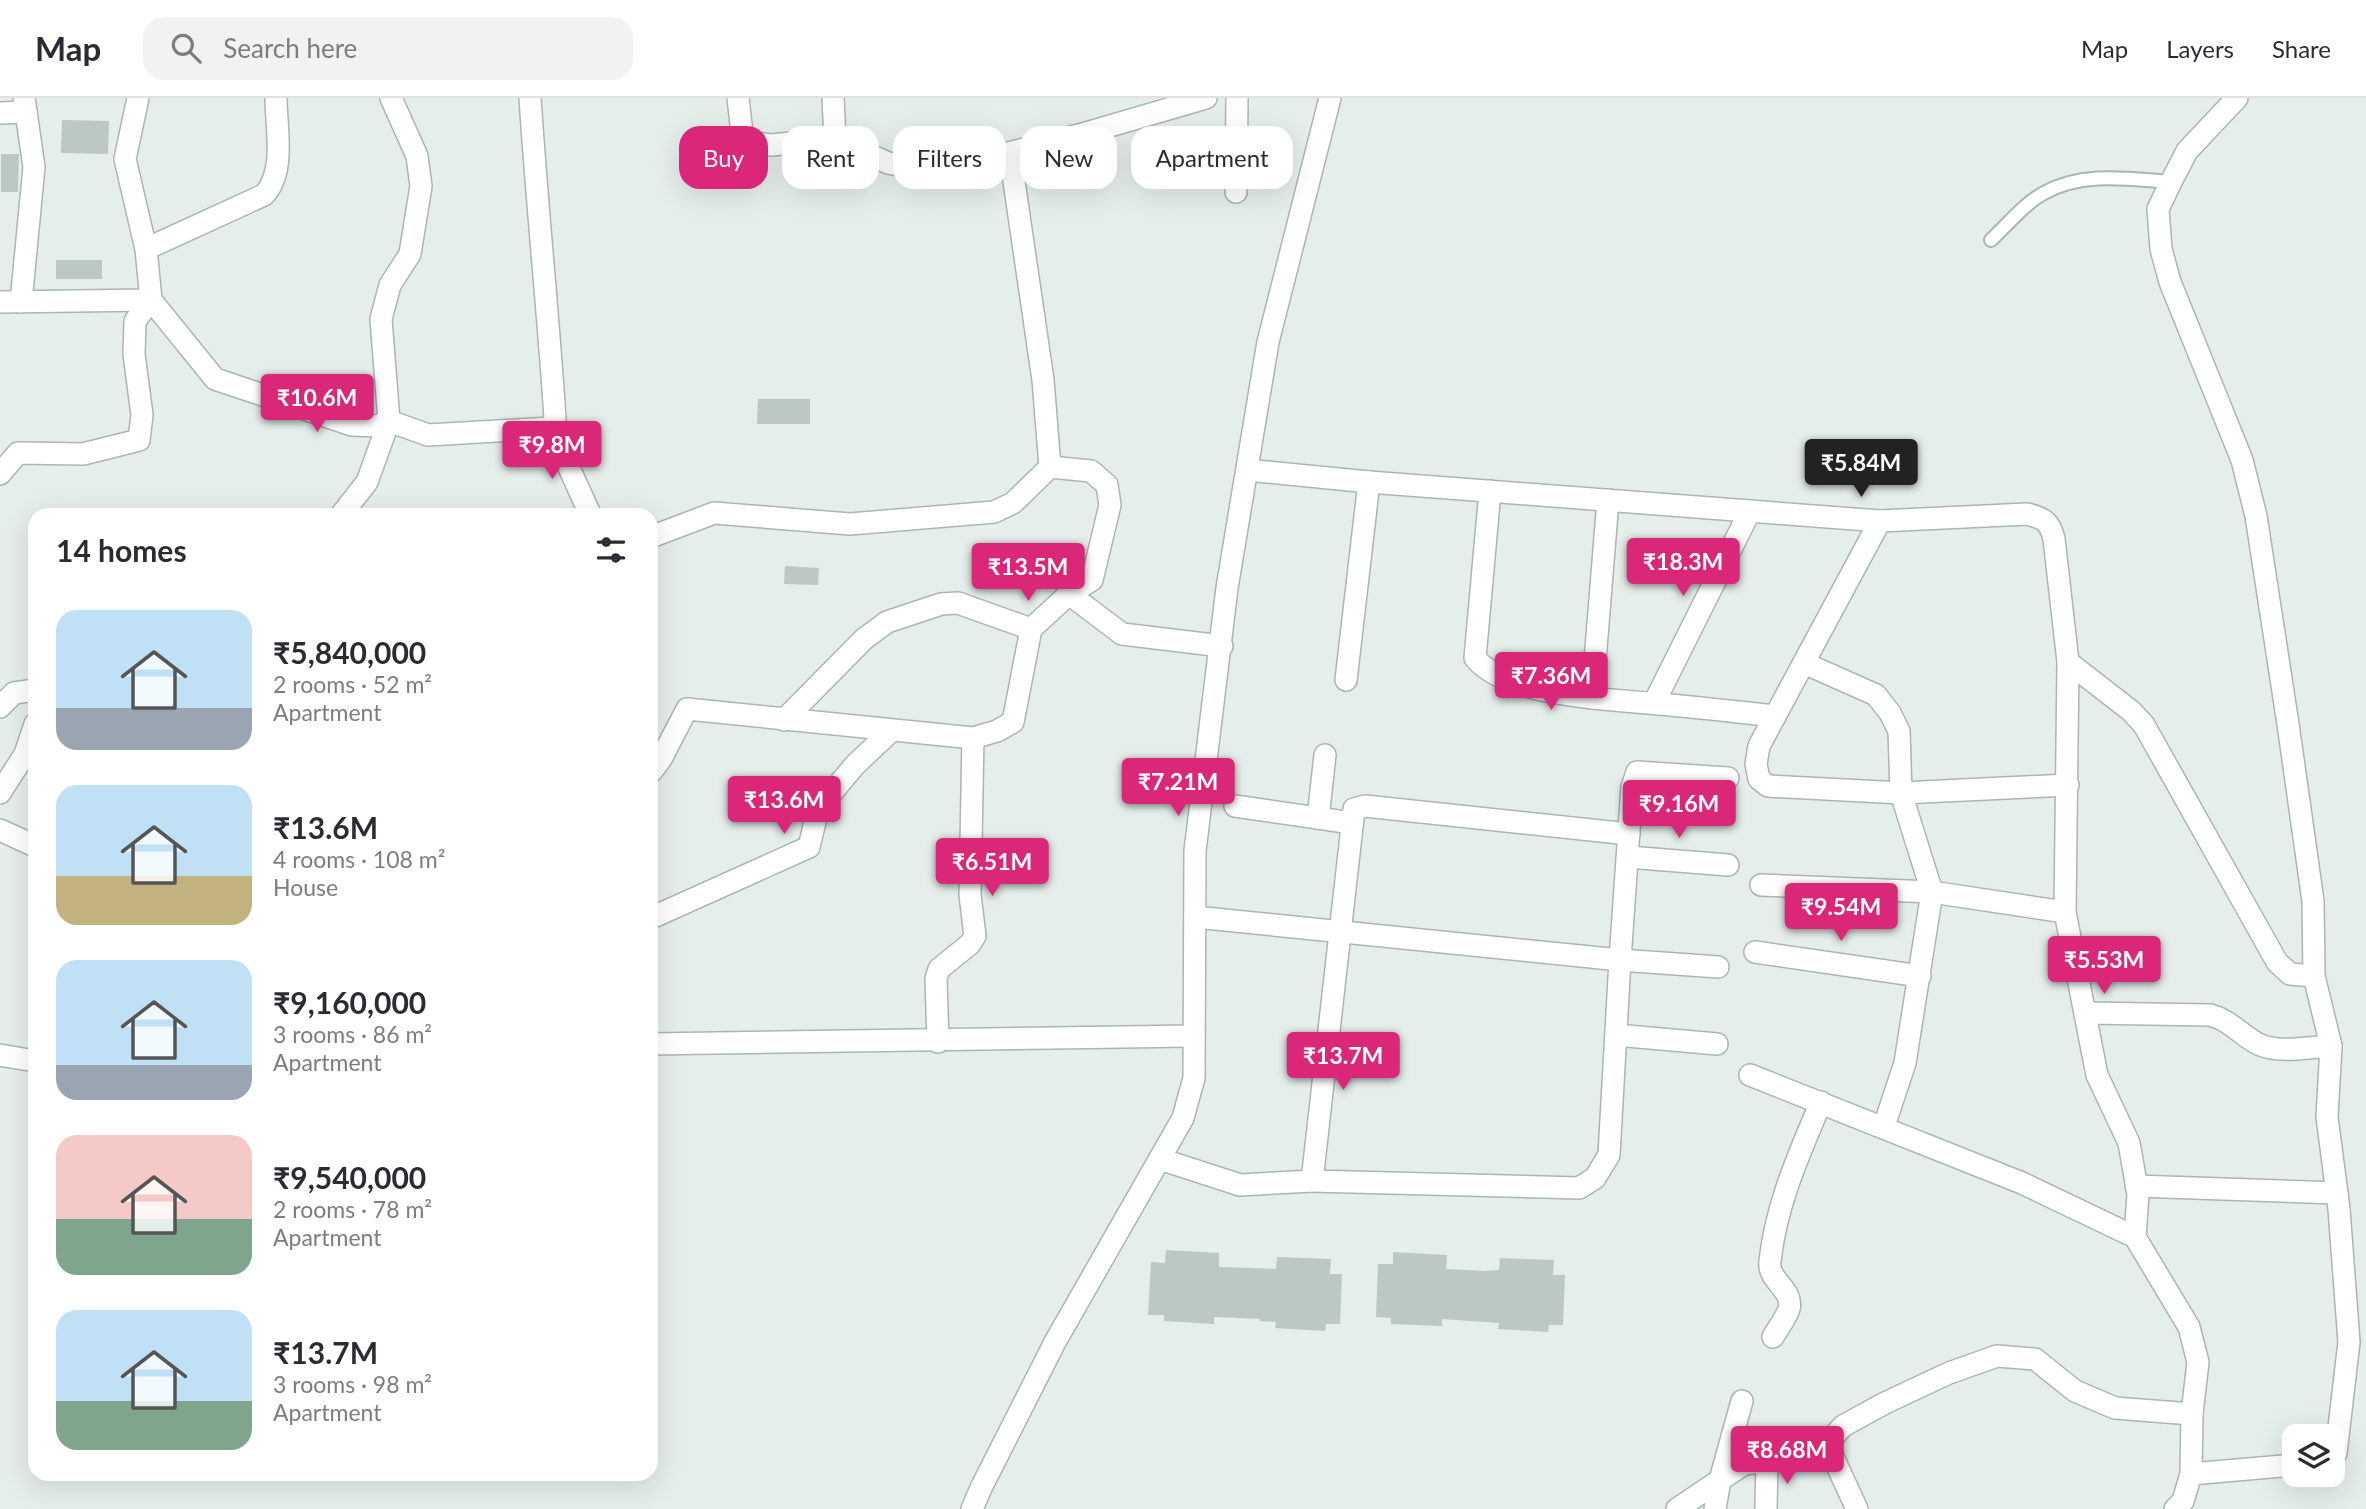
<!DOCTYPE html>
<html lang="en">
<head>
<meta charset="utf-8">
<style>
  body { margin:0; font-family:Lato,sans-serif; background:#f2f2f3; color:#2b2b33; height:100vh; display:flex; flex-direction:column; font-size:26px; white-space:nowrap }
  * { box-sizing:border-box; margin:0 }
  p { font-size:23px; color:#7c7c81 }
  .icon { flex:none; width:38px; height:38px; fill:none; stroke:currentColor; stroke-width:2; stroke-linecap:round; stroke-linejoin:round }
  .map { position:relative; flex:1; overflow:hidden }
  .details { position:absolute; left:28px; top:410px; width:630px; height:973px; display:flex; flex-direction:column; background:#fff; border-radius:21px; box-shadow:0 7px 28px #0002 }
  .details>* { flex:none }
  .hud { position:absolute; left:679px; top:28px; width:665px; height:63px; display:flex; gap:14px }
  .controls { position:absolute; left:2282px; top:1326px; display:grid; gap:14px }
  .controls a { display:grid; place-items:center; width:63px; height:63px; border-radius:14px; background:#fff; box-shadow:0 7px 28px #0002; font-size:35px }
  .price { position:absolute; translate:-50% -60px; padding:0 16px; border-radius:7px; background:#db2777; color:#fff; font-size:23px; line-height:46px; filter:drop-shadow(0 2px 4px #0008) }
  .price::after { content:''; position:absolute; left:50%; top:42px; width:21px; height:16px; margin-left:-10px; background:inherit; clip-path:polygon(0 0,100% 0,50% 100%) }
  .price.current { background:#222; color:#fff }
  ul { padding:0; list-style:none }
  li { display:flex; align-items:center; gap:21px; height:175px; padding:0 28px }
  li span { display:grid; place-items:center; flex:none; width:196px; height:140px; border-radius:21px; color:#555 }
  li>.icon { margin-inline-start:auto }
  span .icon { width:84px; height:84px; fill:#fffc; stroke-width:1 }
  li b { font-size:30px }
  h2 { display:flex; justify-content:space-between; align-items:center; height:84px; padding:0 28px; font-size:30px }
  .chip { padding:0 24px; border-radius:21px; background:#fff; box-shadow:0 7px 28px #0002; font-size:24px; line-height:63px }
  .chip.current { background:#db2777; color:#fff }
  header { display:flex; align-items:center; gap:42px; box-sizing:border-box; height:98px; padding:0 35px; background:#fff; border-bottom:2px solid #e1e1e2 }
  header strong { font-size:33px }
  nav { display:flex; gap:38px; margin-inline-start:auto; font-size:24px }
  .search { width:490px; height:63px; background:#f2f2f3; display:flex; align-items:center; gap:18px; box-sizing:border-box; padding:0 24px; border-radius:21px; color:#7c7c81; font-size:26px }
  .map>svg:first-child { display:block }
</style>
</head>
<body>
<header>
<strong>Map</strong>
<div class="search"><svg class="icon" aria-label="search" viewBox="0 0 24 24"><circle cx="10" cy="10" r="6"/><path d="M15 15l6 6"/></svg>Search here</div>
<nav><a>Map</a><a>Layers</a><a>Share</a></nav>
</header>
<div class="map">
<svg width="2366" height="1411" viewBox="0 0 2366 1411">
  <rect width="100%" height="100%" fill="#e6eeec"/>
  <g fill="#bbc8c5">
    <polygon points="62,22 109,23 108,56 61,55"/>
    <polygon points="1,56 19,56 18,94 1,94"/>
    <rect x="56" y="162" width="46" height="19"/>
    <polygon points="758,301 810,301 810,326 757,326"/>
    <polygon points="785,468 819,470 818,487 784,486"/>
    <polygon points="1166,1152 1219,1155 1219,1169 1276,1171 1277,1159 1331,1161 1330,1176 1342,1176 1340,1226 1326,1226 1325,1233 1275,1230 1276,1224 1259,1223 1260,1221 1214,1219 1214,1226 1164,1223 1164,1217 1148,1217 1151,1164 1165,1165"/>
    <polygon points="1393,1154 1447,1157 1446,1171 1485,1173 1499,1172 1500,1160 1554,1162 1553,1177 1565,1177 1563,1227 1549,1227 1548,1234 1498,1231 1499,1225 1442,1221 1442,1228 1391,1226 1391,1220 1376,1219 1378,1166 1393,1166"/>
  </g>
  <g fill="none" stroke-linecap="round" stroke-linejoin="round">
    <defs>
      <path id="service" d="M 1991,142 C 2007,127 2025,105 2044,95 C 2083,73 2128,81 2171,84"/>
      <g id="minor">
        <polyline points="138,0 125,61 146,151 151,202 215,281 352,327 377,328 389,323 381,221 390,187 410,156 421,88 417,58 391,0"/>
        <polyline points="738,0 742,35 748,44 771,47 835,41 888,65 934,74 1079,37 1206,0"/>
        <polyline points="833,0 835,41"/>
        <polyline points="2237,0 2187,53 2171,84 2158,111 2161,151 2170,184 2242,362 2256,418 2288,626 2313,803 2314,878 2331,948 2327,1019 2339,1111 2349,1244 2336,1355 2333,1357"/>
        <polyline points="0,15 26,14"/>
        <polyline points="1236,94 1237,0"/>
        <path d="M 146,151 L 264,97 C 286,74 276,30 276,0"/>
        <polyline points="0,204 151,202"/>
        <polyline points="21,204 34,69 24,0"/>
        <polyline points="551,330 590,416"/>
        <path d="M 1247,372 L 1369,384 L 1880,423 L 2027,416 C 2044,420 2050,424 2054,441 L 2068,564 L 2065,814"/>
        <polyline points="0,376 18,355 83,356 139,342 142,317 134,256 135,223 151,202"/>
        <path d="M 1490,393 L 1475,560 C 1507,599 1610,601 1658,606 C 1697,609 1736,614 1775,618"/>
        <path d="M 342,416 L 367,384 L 389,323 L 428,337 L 551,330 L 555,320 C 548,213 537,107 530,0"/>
        <polyline points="1880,423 1759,648 1756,666 1759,681 1768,688 1901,695 2068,687"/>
        <polyline points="651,439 714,415 850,426 994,414 1013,405 1050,369"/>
        <polyline points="1069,496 1122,536 1222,548"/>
        <polyline points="2068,564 2131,613 2144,627 2277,864 2290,876 2314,878"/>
        <polyline points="1804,565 1876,597 1890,615 1899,633 1901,695 1932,794 1905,965 1884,1028"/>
        <polyline points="1346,582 1369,384"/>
        <polyline points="1592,600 1608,402"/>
        <polyline points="1654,605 1750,413"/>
        <polyline points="0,609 14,595 35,592"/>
        <polyline points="784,622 864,541 887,524 941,506 958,505 1031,531"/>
        <polyline points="651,674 661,661 687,611 973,640 997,633 1013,624 1031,531 1069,496 1092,482 1110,407 1107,387 1091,373 1050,369 1043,282 1010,56"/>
        <polyline points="0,695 25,656 35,626"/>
        <polyline points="1235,708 1352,725"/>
        <polyline points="1318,720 1325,657"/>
        <polyline points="0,732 35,748"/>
        <polyline points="1629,736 1365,708 1354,711 1312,1083 1579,1090 1595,1080 1609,1057 1620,862 1718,869"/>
        <polyline points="1628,759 1728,767"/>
        <polyline points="1761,787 1932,794 2065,814 2097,977 2129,1045 2138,1096 2135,1139"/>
        <polyline points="1195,819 1620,862 1632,689 1637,674 1728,680"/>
        <polyline points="651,820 809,749 818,711 855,667 890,634"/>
        <polyline points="1755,854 1920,878"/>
        <path d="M 2086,915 L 2210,917 C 2230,922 2241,937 2258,946 C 2279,956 2309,949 2331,948"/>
        <polyline points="1616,937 1717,946"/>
        <polyline points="938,944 936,881 939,871 970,846 975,838 970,797 973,640"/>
        <polyline points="651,946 1193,938"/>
        <polyline points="0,957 35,963"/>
        <polyline points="1750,977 2022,1085 2135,1139 2189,1229 2198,1264 2192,1316 2191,1376"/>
        <polyline points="1160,1061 1240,1087 1312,1083"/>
        <polyline points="2136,1088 2337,1095"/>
        <path d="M 1773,1239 C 1778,1230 1786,1220 1789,1211 C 1794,1191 1767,1183 1770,1163 C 1776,1107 1799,1056 1821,1004"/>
        <polyline points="1827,1346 1857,1411"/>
        <polyline points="1677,1411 1744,1366 1789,1361 1827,1346 1843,1328 1885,1305 1949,1275 1997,1258 2035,1261 2075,1293 2115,1310 2192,1316"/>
        <polyline points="1715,1411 1720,1382 1742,1303"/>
        <polyline points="1766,1411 1767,1363"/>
        <polyline points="2175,1411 2183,1403 2191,1376 2294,1367"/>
      </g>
      <polyline id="tertiary" points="972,1411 981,1390 1055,1244 1183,1020 1194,980 1195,753 1227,490 1268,244 1330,0"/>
    </defs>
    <use href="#service" stroke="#a9b6b4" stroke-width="16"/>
    <use href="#minor" stroke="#a9b6b4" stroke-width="24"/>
    <use href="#tertiary" stroke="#a9b6b4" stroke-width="24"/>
    <use href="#service" stroke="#fff" stroke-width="12"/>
    <use href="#minor" stroke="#fff" stroke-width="21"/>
    <use href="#tertiary" stroke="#fff" stroke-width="21"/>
  </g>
</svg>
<div class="controls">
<a><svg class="icon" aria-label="layers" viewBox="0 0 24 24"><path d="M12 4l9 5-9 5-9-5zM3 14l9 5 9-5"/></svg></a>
</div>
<b class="price" style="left:317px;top:336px">₹10.6M</b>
<b class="price" style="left:552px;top:383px">₹9.8M</b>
<b class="price current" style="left:1861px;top:401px">₹5.84M</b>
<b class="price" style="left:1683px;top:500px">₹18.3M</b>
<b class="price" style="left:1028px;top:505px">₹13.5M</b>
<b class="price" style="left:1551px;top:614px">₹7.36M</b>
<b class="price" style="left:1178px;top:720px">₹7.21M</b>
<b class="price" style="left:784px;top:738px">₹13.6M</b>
<b class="price" style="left:1679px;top:742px">₹9.16M</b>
<b class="price" style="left:992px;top:800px">₹6.51M</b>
<b class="price" style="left:1841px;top:845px">₹9.54M</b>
<b class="price" style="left:2104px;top:898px">₹5.53M</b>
<b class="price" style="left:1343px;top:994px">₹13.7M</b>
<b class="price" style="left:1787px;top:1388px">₹8.68M</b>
<div class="hud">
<a class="chip current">Buy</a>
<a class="chip">Rent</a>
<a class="chip">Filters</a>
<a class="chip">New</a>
<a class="chip">Apartment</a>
</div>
<section class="details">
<h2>14 homes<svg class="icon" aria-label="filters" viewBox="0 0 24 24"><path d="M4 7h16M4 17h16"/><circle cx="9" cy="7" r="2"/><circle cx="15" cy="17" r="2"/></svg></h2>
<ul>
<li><span style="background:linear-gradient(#bfe0f5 70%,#9aa5b1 0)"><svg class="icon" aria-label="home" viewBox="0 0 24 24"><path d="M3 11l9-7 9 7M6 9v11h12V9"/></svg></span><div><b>₹5,840,000</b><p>2 rooms · 52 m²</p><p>Apartment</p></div></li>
<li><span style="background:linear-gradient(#bfe0f5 65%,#c2b280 0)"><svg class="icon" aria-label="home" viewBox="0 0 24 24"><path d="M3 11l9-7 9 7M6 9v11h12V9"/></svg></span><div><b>₹13.6M</b><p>4 rooms · 108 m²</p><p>House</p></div></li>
<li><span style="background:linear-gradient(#bfe0f5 75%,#9aa5b1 0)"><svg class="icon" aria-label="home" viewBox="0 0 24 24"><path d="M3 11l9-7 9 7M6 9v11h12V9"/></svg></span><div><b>₹9,160,000</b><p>3 rooms · 86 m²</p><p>Apartment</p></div></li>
<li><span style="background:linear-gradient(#f6c9c9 60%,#7fa58c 0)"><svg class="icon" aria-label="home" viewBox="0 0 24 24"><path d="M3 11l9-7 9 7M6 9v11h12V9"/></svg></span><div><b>₹9,540,000</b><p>2 rooms · 78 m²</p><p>Apartment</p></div></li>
<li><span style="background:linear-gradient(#bfe0f5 65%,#7fa58c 0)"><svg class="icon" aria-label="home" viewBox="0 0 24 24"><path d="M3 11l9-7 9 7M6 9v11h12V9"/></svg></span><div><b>₹13.7M</b><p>3 rooms · 98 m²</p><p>Apartment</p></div></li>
</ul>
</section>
</div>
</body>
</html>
